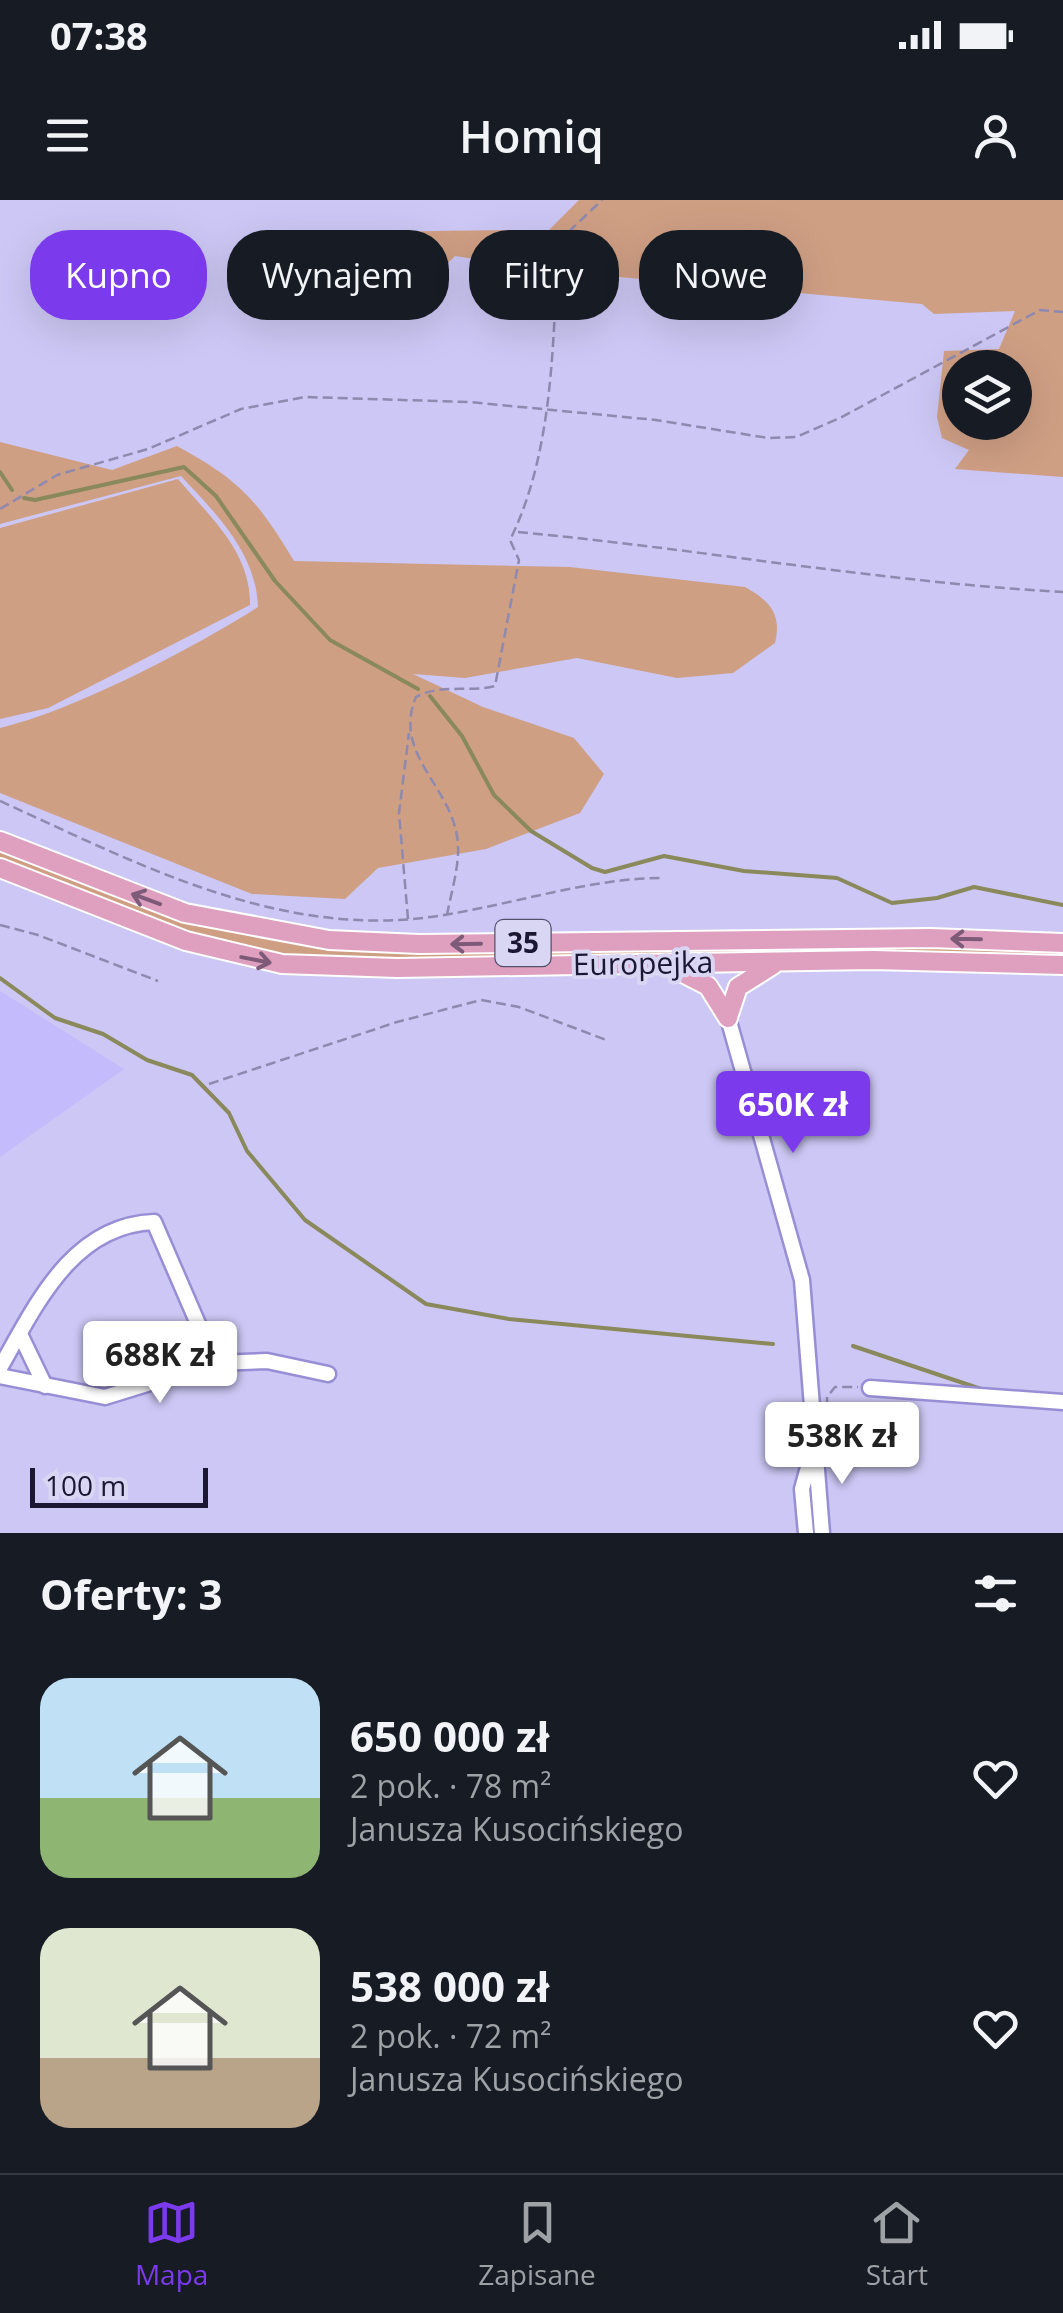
<!DOCTYPE html>
<html lang="pl">
<head>
<meta charset="utf-8">
<style>
  body { margin:0; font-family:"Open Sans",sans-serif; background:#242831; color:#f1f3f6; height:100vh; display:flex; flex-direction:column; font-size:38px; white-space:nowrap }
  * { box-sizing:border-box; margin:0 }
  p { font-size:32px; color:#9ea1a6 }
  .icon { flex:none; width:55px; height:55px; fill:none; stroke:currentColor; stroke-width:2; stroke-linecap:round; stroke-linejoin:round }
  .map { position:relative; height:1333px; overflow:hidden }
  .drawer { display:flex; flex-direction:column; background:#171b24; flex:1 }
  .drawer>* { flex:none }
  .top-card { position:absolute; left:30px; top:30px; width:1005px; height:90px; display:flex; gap:20px }
  .buttons { position:absolute; left:942px; top:150px; display:grid; gap:20px }
  .buttons a { display:grid; place-items:center; width:90px; height:90px; border-radius:50%; background:#171b24; box-shadow:0 10px 40px #0002; font-size:50px }
  .scale { position:absolute; left:30px; bottom:25px; width:178px; box-sizing:border-box; padding-left:10px; border:5px solid #1b1631; border-top:0; font-size:28px; line-height:35px; white-space:nowrap; color:#1b1631; -webkit-text-stroke:8px #d9d6f4; paint-order:stroke }
  .price { position:absolute; translate:-50% -85px; padding:0 22px; border-radius:10px; background:#fff; color:#222; font-size:32px; line-height:65px; filter:drop-shadow(0 2px 5px #0008) }
  .price::after { content:''; position:absolute; left:50%; top:60px; width:30px; height:22px; margin-left:-15px; background:inherit; clip-path:polygon(0 0,100% 0,50% 100%) }
  .price.current { background:#7c3aed; color:#fff }
  ul { padding:0; list-style:none }
  li { display:flex; align-items:center; gap:30px; height:250px; padding:0 40px }
  li span { display:grid; place-items:center; flex:none; width:280px; height:200px; border-radius:30px; color:#555 }
  li>.icon { margin-inline-start:auto }
  span .icon { width:120px; height:120px; fill:#fffc; stroke-width:1 }
  li b { font-size:42px }
  h2 { display:flex; justify-content:space-between; align-items:center; height:120px; padding:0 40px; font-size:42px }
  .pill { padding:0 35px; border-radius:40px; background:#171b24; box-shadow:0 10px 40px #0002; font-size:35px; line-height:90px }
  .pill.current { background:#7c3aed; color:#fff }
  .status { display:flex; justify-content:space-between; align-items:center; height:70px; padding:0 50px; background:#171b24; direction:ltr }
  .status svg { height:28px; fill:currentColor }
  header { display:flex; justify-content:space-between; align-items:center; height:130px; padding:0 40px; background:#171b24; font-size:45px; font-weight:600 }
  .menu { display:flex; justify-content:space-around; align-items:center; height:140px; border-top:2px solid #363941; background:#171b24; font-size:28px; color:#9ea1a6 }
  .menu a { display:grid; justify-items:center; gap:5px }
  .menu .current { color:#7c3aed }
  .map>svg:first-child { display:block }
</style>
</head>
<body>
<div class="status"><b>07:38</b><svg viewBox="0 0 49 12"><path d="M0 12V9h3v3zM5 12V6h3v6zM10 12V3h3v9zM15 12V0h3v12zM26 1h20v11H26zM47 4h2v5h-2z"/></svg></div>
<header><svg class="icon" aria-label="menu" viewBox="0 0 24 24"><path d="M4 6h16M4 12h16M4 18h16"/></svg>Homiq<svg class="icon" aria-label="person" viewBox="0 0 24 24"><circle cx="12" cy="8" r="4"/><path d="M4 21q1-7 8-7t8 7"/></svg></header>
<div class="map">
<svg width="1063" height="1333" viewBox="0 0 1063 1333">
  <rect width="100%" height="100%" fill="#ccc7f4"/>
  <polygon fill="#c3bbfc" points="0,791 124,869 0,957"/>
  <g fill="#cf9f84" fill-rule="evenodd">
    <path d="M 579,0 L 1063,0 L 1063,277 L 955,269 L 969,250 L 942,238 L 937,217 L 944,151 L 999,149 L 1015,111 L 934,114 L 922,104 L 563,72 L 455,56 L 447,64 L 361,68 L 296,57 L 287,33 C 374,34 461,28 548,31 ZM 960,168 L 1015,168 L 1015,222 L 960,222 Z"/>
    <path d="M 0,242 L 112,270 L 177,246 C 241,281 257,300 294,361 L 570,367 L 745,387 C 770,401 782,414 775,443 L 733,473 L 677,478 L 577,458 L 465,478 L 413,474 L 483,507 L 574,538 L 604,574 L 580,613 L 486,649 L 378,668 L 345,699 L 252,694 L 0,593 L 0,528 C 73,511 194,448 258,407 C 256,352 216,314 181,276 L 0,324 Z"/>
    <path d="M 178,279 C 210,317 251,352 250,405 L 48,508 L 0,519 L 0,328 Z"/>
    <polygon points="0,649 190,722 310,747 407,752 931,746 1044,750 1063,752 1063,759 988,754 407,760 280,756 189,733 0,661"/>
  </g>
  <g fill="none" stroke-linecap="round" stroke-linejoin="round">
    <g stroke="#89895c" stroke-width="4">
      <polyline points="0,272 12,290"/>
      <polyline points="24,298 35,300 184,267 216,296 275,381 330,440 418,489"/>
      <polyline points="430,496 462,536 494,595 531,631 592,668 605,672 664,656 744,671 837,678 892,703 937,698 974,687 1063,705"/>
      <polyline points="0,778 55,818 103,834 147,860 192,875 229,913 247,951 305,1020 426,1104 509,1119 773,1144"/>
      <polyline points="853,1146 981,1189"/>
    </g>
    <defs>
      <g id="minor">
        <polyline points="728,818 802,1080 822,1333"/>
        <polyline points="20,1134 45,1186"/>
        <path d="M 0,1168 C 36,1105 72,1025 154,1022 L 215,1163"/>
        <polyline points="0,1176 105,1197 215,1163 267,1161 328,1174"/>
        <polyline points="870,1188 1063,1202"/>
        <polyline points="806,1333 802,1289 813,1249"/>
      </g>
      <g id="major">
        <polyline points="0,641 185,713 329,740 419,744 930,738 1063,743"/>
        <polyline points="0,668 186,741 282,764 397,768 873,760 1063,765"/>
        <polyline points="671,767 708,786 728,818"/>
        <polyline points="728,817 738,787 773,765"/>
      </g>
    </defs>
    <use href="#minor" stroke="#988ed5" stroke-width="19"/>
    <use href="#major" stroke="#fff" stroke-width="22"/>
    <g stroke="#8e89af" stroke-width="2.5" stroke-dasharray="10 5" stroke-linecap="butt">
      <polyline points="0,309 57,275 148,249 241,209 305,197 469,202 656,220 768,238 796,237 840,218 1040,110 1063,112"/>
      <path d="M 518,332 C 700,349 881,382 1063,392"/>
      <path d="M 0,601 C 130,660 265,732 413,719 C 496,711 581,678 662,678"/>
      <path d="M 447,715 C 451,693 459,668 458,646 C 456,588 391,556 416,497 C 443,483 467,493 495,486 L 519,360 L 510,340 C 554,251 553,140 558,42 L 602,0"/>
      <polyline points="408,719 399,613 409,533"/>
      <polyline points="0,725 38,735 158,781"/>
      <polyline points="209,884 397,822 481,800 519,807 609,841"/>
      <polyline points="827,1222 827,1197 835,1187 858,1187"/>
    </g>
    <use href="#minor" stroke="#fff" stroke-width="14"/>
    <use href="#major" stroke="#dfa0c0" stroke-width="18"/>
  </g>
  <defs><path id="oneway-shaft" d="M-6 0H5M1.5-3L5.5 0L1.5 3" fill="none" stroke-width="1.6" stroke-linecap="round" stroke-linejoin="round" transform="scale(2.5)"/></defs>
  <g stroke="#7d5b78">
    <use href="#oneway-shaft" transform="translate(146 699) rotate(-160)"/>
    <use href="#oneway-shaft" transform="translate(966 739) rotate(-179)"/>
    <use href="#oneway-shaft" transform="translate(466 744) rotate(179)"/>
    <use href="#oneway-shaft" transform="translate(256 760) rotate(11)"/>
  </g>
  <g text-anchor="middle" stroke-width="8" stroke-linejoin="round" paint-order="stroke">
    <rect fill="#d9d6f4" stroke="#54506c" stroke-width="2.5" x="495.5" y="720" width="55" height="46" rx="8"/>
    <g font-size="28" font-weight="bold" fill="#1b1631">
      <text x="523" y="753">35</text>
    </g>
    <g font-size="30" fill="#1b1631" stroke="#d9d6f4">
      <text transform="translate(643 764) rotate(-1)" y="10">Europejka</text>
    </g>
  </g>
</svg>
<div class="buttons">
<a><svg class="icon" aria-label="layers" viewBox="0 0 24 24"><path d="M12 4l9 5-9 5-9-5zM3 14l9 5 9-5"/></svg></a>
</div>
<div class="scale">100 m</div>
<b class="price current" style="left:793px;top:956px">650K zł</b>
<b class="price" style="left:160px;top:1206px">688K zł</b>
<b class="price" style="left:842px;top:1287px">538K zł</b>
<div class="top-card">
<a class="pill current">Kupno</a>
<a class="pill">Wynajem</a>
<a class="pill">Filtry</a>
<a class="pill">Nowe</a>
</div>
</div>
<section class="drawer">
<h2>Oferty: 3<svg class="icon" aria-label="filters" viewBox="0 0 24 24"><path d="M4 7h16M4 17h16"/><circle cx="9" cy="7" r="2"/><circle cx="15" cy="17" r="2"/></svg></h2>
<ul>
<li><span style="background:linear-gradient(#bfe0f5 60%,#8fb573 0)"><svg class="icon" aria-label="home" viewBox="0 0 24 24"><path d="M3 11l9-7 9 7M6 9v11h12V9"/></svg></span><div><b>650 000 zł</b><p>2 pok. · 78 m²</p><p>Janusza Kusocińskiego</p></div><svg class="icon" aria-label="heart" viewBox="0 0 24 24"><path d="M12 20l-8-8c-3-5 5-10 8-4 3-6 11-1 8 4z"/></svg></li>
<li><span style="background:linear-gradient(#dfe7d0 65%,#b9a48a 0)"><svg class="icon" aria-label="home" viewBox="0 0 24 24"><path d="M3 11l9-7 9 7M6 9v11h12V9"/></svg></span><div><b>538 000 zł</b><p>2 pok. · 72 m²</p><p>Janusza Kusocińskiego</p></div><svg class="icon" aria-label="heart" viewBox="0 0 24 24"><path d="M12 20l-8-8c-3-5 5-10 8-4 3-6 11-1 8 4z"/></svg></li>
</ul>
</section>
<nav class="menu">
<a class="current"><svg class="icon" aria-label="map" viewBox="0 0 24 24"><path d="M3 6l6-2 6 2 6-2v14l-6 2-6-2-6 2zM9 4v14M15 6v14"/></svg>Mapa</a>
<a><svg class="icon" aria-label="saved" viewBox="0 0 24 24"><path d="M7 4h10v16l-5-4-5 4z"/></svg>Zapisane</a>
<a><svg class="icon" aria-label="home" viewBox="0 0 24 24"><path d="M3 11l9-7 9 7M6 9v11h12V9"/></svg>Start</a>
</nav>
</body>
</html>
